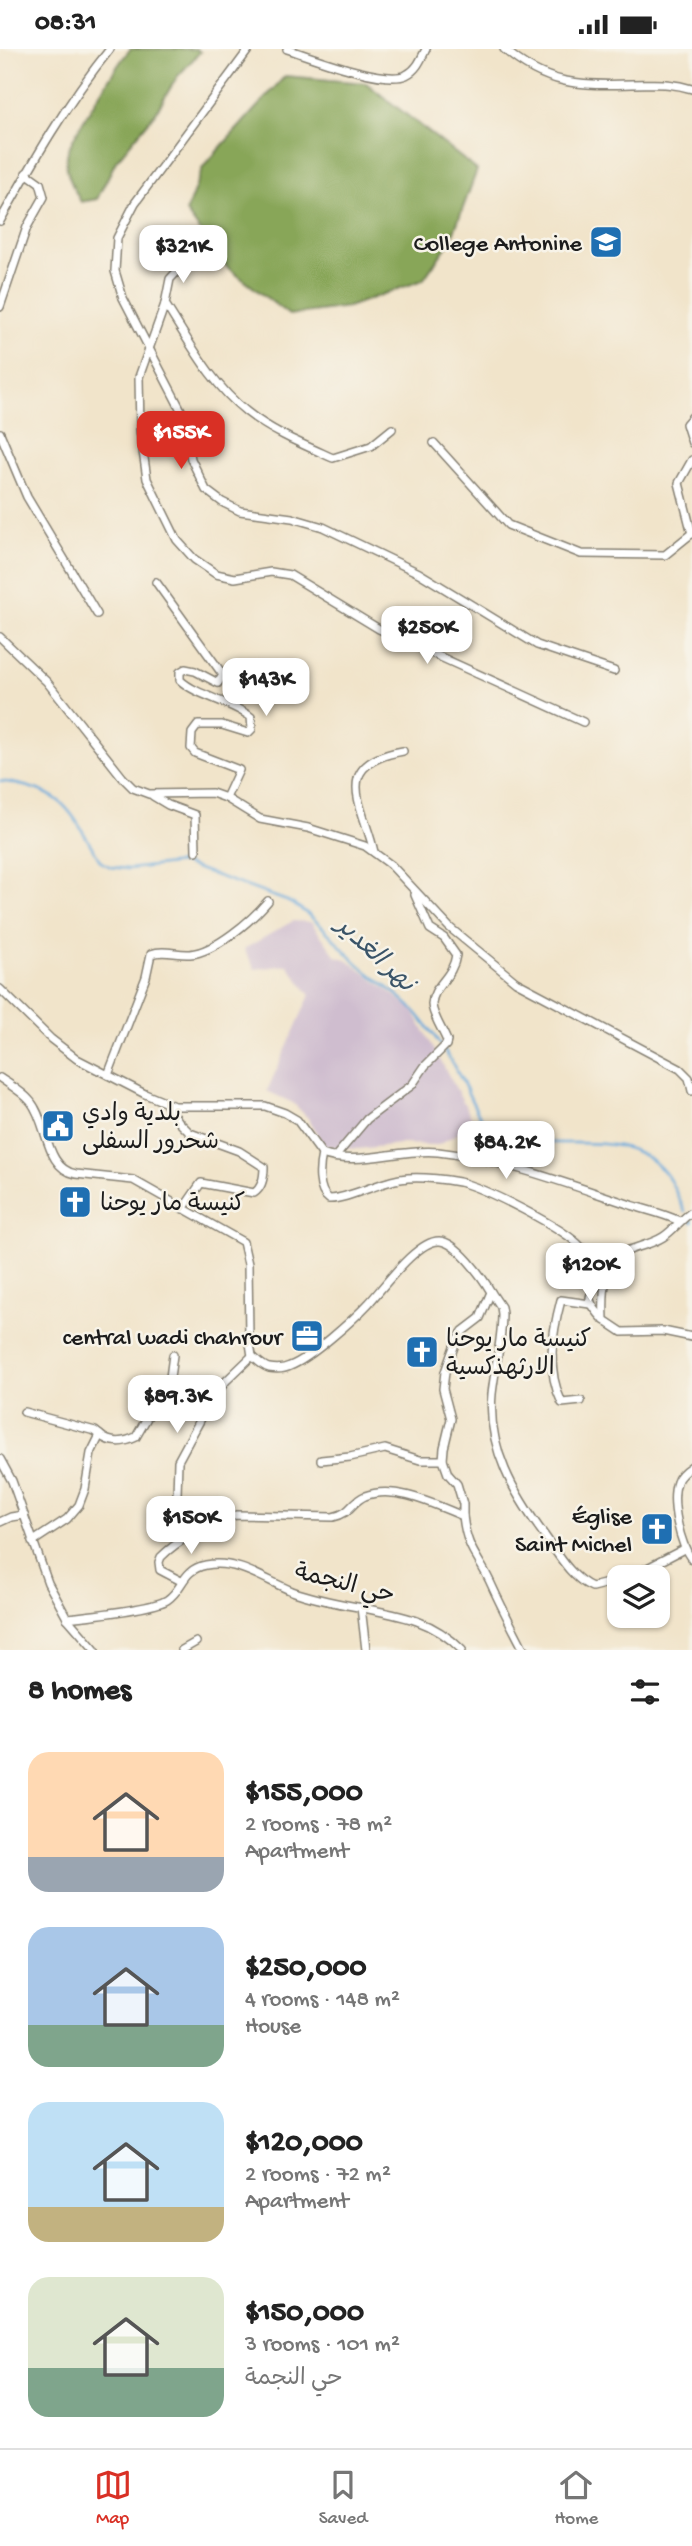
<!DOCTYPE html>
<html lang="en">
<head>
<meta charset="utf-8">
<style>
  body { margin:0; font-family:"Gochi Hand","Playpen Sans Arabic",sans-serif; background:#f6f6f6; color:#222; height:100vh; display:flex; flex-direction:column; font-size:26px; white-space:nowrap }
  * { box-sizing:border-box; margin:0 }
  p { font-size:23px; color:#767676 }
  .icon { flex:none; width:38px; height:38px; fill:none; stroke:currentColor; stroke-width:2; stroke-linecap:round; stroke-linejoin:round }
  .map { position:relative; height:1601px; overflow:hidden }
  .panel { display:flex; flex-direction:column; background:#fff; flex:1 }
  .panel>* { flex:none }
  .controls { position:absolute; left:607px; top:1516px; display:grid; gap:14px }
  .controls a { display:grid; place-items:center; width:63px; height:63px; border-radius:14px; background:#fff; box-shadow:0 2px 5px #0004; font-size:35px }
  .price { position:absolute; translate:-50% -60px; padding:0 16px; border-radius:14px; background:#fff; color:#222; font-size:23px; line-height:46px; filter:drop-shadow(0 2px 4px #0008) }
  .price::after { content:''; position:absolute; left:50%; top:42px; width:21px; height:16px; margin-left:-10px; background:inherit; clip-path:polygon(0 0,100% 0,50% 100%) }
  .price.active { background:#d93025; color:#fff }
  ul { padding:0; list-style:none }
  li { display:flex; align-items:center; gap:21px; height:175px; padding:0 28px }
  li span { display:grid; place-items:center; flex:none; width:196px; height:140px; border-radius:21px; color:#555 }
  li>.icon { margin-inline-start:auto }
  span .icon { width:84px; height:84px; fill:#fffc; stroke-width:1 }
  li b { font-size:30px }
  h2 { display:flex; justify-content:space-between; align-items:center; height:84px; padding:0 28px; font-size:30px }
  .status { display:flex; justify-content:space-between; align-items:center; height:49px; padding:0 35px; background:#fff; direction:ltr }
  .status svg { height:19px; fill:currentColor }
  .tab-bar { display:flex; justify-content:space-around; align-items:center; height:98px; border-top:2px solid #e0e0e0; background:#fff; font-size:19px; color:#767676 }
  .tab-bar a { display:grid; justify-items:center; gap:4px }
  .tab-bar .active { color:#d93025 }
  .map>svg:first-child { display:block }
</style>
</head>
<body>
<div class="status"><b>08:31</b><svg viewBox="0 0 49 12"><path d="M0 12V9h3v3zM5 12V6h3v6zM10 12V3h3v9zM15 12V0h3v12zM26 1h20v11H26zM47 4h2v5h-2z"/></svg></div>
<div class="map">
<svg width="692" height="1601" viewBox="0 0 692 1601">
  <rect width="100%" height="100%" fill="#f7f3e8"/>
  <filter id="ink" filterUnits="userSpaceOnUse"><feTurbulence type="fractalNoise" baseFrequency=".0143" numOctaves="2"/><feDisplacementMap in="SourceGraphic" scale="14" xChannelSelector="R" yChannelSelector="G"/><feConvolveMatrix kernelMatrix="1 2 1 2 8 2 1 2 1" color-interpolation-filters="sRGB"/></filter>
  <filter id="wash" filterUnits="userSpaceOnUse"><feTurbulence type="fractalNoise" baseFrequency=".00686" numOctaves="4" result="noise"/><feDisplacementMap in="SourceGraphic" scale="28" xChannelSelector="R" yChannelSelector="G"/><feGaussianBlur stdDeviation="1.57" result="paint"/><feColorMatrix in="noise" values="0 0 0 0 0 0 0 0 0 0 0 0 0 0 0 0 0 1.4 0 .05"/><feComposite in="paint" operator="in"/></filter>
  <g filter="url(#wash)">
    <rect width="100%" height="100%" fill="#f1e4ca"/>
    <polygon fill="#cfbdcf" points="293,872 311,873 336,907 346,910 412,960 475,1074 438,1096 400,1095 358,1100 324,1097 308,1069 293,1054 267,1042 310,946 288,916 255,920 244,900"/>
    <g fill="#88a659" stroke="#52613a" stroke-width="2">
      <path d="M 131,0 L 196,0 L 200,3 L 177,28 L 154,66 L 116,112 L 97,150 L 81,153 C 73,138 62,120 68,102 C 72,88 121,8 131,0 Z"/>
      <polygon points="285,27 366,34 477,121 451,191 423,231 348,258 289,266 227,218 186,163 203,118"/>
    </g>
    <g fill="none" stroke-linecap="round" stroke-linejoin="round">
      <g stroke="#67a9db" stroke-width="2.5">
        <path d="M 0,732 C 67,742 68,759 101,813 L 111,818 L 128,820 L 181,814 L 287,852 C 316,866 335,893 358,915 C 379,934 405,948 422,971 C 436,988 450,1009 460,1028 C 470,1045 475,1066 490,1078 C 536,1115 618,1068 665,1124 C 674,1135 678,1150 685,1162"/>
        <polyline points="690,1169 692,1173"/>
      </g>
    </g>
  </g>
  <g filter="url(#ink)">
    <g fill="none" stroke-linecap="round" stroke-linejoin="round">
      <defs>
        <g id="minor">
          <polyline points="249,0 135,154 117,189 115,222 123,249 182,363 191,410 206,441 222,453 240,462 292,469 323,478 419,524 537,596 614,622"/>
          <path d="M 287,0 C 312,8 384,36 406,26 C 417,21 421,10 426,0"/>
          <path d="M 504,0 C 545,36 580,37 632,35 C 655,35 670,33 692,40"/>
          <path d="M 0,172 C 33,113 67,53 110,0"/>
          <polyline points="165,255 170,230 188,211"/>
          <polyline points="0,258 27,178 44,148 40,134 26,124"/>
          <polyline points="692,368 686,375 692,394"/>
          <path d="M 392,380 L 371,397 L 333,409 C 304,396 272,383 247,363 C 211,335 189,292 165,255 L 139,328 L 140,381 L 147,430 L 177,491 L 194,510 L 216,525 L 235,529 L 271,523 L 290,526 L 379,580 L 583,673"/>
          <polyline points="0,384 27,448 97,565"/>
          <polyline points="434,394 508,476 581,505 665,506 691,485"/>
          <polyline points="692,411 679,434 692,485"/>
          <path d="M 156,533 L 223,626 L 218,634 L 195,622 L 185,620 L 180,623 L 180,631 C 197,647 230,652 251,668 L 252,680 L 248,684 L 222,676 L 198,676 L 192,684 L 191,699 L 195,704 L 239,721 L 226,749"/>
          <polyline points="0,588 47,633 123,729 133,739 149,745 212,744 226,749 260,770 308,779 365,797 391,816 449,878 516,933 680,1020 689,1029 692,1042"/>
          <polyline points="153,747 168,756 195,766 196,802"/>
          <path d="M 374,803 C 364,757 329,715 403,702"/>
          <path d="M 0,940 L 51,990 L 77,1010 L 145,1045 L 174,1057 L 265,1057 L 285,1064 L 297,1071 L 322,1105 C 357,1118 400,1099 438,1103 C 502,1110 568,1135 628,1155 C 645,1161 663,1164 679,1172"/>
          <path d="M 108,1026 L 146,928 L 151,905 C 164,900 176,906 190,905 C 215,903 252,871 268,852"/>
          <path d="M 0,1029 C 10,1036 23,1043 31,1053 C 48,1074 45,1120 76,1125 L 133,1131 L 243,1193 L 248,1215 L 249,1288 L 252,1307 C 257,1311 262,1317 269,1319 C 275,1320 284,1320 290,1317 C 311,1309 353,1271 369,1254 C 383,1239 418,1190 440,1192 C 457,1193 483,1229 491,1243 L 480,1269 L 463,1282 L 456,1292 L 445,1323 L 443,1340 L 451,1370 L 444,1399 L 443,1411 L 448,1425 L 457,1435 L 463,1455 L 463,1467 C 435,1456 395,1435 365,1447 C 351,1453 352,1464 333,1468 L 236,1466 C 210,1475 180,1489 161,1508 L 159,1513 L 160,1521 L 181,1532"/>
          <path d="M 167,1056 L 179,1073 L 190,1084 L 239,1102 L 264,1118 C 264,1127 262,1139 254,1144 L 201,1134 L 183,1160"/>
          <path d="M 322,1105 C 319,1118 317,1142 329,1150 C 345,1151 380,1133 400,1130 C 419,1127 441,1130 459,1133 C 485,1139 564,1179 581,1198 C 587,1205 597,1215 598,1225 C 600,1250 575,1239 604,1271"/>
          <path d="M 335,1108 L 367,1070 L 412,1036 L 425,1017 L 446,996 L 447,992 C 443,981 432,966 432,955 C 433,936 453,929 456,906 L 444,889 L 430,880 L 415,846"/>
          <path d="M 692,1163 C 681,1170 674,1181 663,1188 C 652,1195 639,1197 627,1202 C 602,1214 603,1247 604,1271 L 622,1283 L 663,1282 L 692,1288"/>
          <path d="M 491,1243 L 501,1258 L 502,1265 C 502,1291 495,1318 492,1345 C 487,1399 514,1445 545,1487 C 558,1505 571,1529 592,1538 L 620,1531"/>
          <path d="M 581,1352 L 562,1354 C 546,1321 552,1285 561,1251 L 590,1255"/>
          <polyline points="24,1363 95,1382 100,1386 91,1404 85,1440 79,1456 67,1470 32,1493"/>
          <path d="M 100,1386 C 110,1395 124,1394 136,1388 L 159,1348 L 169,1336 L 173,1306"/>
          <path d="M 0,1410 L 12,1432 L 48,1534 L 67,1569 C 86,1567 152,1560 167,1551 C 184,1540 181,1521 206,1516 C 237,1510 265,1531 292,1542 C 332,1557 376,1558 417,1572 C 434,1578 449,1588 462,1601"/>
          <polyline points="321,1411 350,1408 385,1400 420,1411 443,1411"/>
          <path d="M 692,1417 C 686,1421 679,1426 677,1433 C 670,1453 680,1495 692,1511"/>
          <path d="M 463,1467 C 467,1503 479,1507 492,1537 C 502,1559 513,1580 524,1601"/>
          <polyline points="0,1473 11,1468 24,1466"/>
          <polyline points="190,1488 177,1446 178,1412 211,1351 226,1332 252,1307"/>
          <polyline points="630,1528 684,1500"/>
          <polyline points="361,1558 366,1601"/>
          <polyline points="67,1569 95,1601"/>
          <polyline points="182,1601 196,1593"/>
        </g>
      </defs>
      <use href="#minor" stroke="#868073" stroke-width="10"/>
      <use href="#minor" stroke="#fff" stroke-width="7"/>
    </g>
  </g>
  <defs>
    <symbol id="school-square" viewBox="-11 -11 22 22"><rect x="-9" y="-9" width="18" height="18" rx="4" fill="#1f6fb2" stroke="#f7f3e8"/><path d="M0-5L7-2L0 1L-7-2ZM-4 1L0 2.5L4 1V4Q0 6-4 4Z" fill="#fff"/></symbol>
    <symbol id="civic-square" viewBox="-11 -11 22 22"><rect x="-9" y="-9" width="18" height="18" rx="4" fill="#1f6fb2" stroke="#f7f3e8"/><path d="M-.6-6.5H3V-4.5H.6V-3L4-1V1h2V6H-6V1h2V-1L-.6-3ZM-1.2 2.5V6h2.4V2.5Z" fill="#fff"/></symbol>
    <symbol id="church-square" viewBox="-11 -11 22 22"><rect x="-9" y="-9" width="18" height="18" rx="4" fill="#1f6fb2" stroke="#f7f3e8"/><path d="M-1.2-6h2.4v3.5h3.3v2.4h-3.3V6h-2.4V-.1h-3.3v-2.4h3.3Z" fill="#fff"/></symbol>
    <symbol id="office-square" viewBox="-11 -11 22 22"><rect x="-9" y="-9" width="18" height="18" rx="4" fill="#1f6fb2" stroke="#f7f3e8"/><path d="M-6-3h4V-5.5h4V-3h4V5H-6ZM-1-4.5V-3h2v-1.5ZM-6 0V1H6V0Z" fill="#fff"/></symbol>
  </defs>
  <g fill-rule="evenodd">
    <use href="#school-square" x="587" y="174" width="38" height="38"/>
    <use href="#civic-square" x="39" y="1058" width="38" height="38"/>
    <use href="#church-square" x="56" y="1134" width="38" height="38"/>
    <use href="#office-square" x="288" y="1268" width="38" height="38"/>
    <use href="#church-square" x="403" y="1284" width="38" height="38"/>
    <use href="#church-square" x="638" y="1461" width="38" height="38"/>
  </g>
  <g text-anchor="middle" stroke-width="5" stroke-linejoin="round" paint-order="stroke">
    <g font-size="24" fill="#1c1c1c" stroke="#f7f3e8" text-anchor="end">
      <text x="582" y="201">College Antonine</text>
      <text x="82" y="1071" text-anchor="start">بلدية وادي<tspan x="82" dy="28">شحرور السفلى</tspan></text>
      <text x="100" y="1161" text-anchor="start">كنيسة مار يوحنا</text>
      <text x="282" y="1295">central wadi chahrour</text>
      <text x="446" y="1297" text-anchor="start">كنيسة مار يوحنا<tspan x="446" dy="28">الارثهذكسية</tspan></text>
      <text x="632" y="1474">Église<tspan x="632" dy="28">Saint Michel</tspan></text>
    </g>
    <g font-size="24" fill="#1c1c1c" stroke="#f7f3e8">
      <text transform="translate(345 1533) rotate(14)" y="8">حي النجمة</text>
    </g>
    <g font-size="26" font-style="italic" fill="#3a5468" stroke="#f7f3e8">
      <text transform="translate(377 904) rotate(43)" y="9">نهر الغدير</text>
    </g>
  </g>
</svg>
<div class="controls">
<a><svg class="icon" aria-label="layers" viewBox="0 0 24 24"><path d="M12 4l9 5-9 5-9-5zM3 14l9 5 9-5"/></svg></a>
</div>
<b class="price" style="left:183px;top:236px">$321K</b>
<b class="price active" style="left:181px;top:422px">$155K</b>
<b class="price" style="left:427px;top:617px">$250K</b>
<b class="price" style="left:266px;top:669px">$143K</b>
<b class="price" style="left:506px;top:1132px">$84.2K</b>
<b class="price" style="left:590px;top:1254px">$120K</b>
<b class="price" style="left:177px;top:1386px">$89.3K</b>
<b class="price" style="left:191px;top:1507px">$150K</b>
</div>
<section class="panel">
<h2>8 homes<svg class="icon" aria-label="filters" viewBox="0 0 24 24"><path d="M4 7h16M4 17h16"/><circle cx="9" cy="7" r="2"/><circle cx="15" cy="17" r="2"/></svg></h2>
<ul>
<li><span style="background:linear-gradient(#ffd9b3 75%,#9aa5b1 0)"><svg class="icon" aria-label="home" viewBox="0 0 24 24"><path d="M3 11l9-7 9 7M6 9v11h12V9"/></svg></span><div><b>$155,000</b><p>2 rooms · 78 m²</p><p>Apartment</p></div></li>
<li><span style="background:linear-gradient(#a9c7e8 70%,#7fa58c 0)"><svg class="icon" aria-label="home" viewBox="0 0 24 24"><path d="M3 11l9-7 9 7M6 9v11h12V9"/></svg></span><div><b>$250,000</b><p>4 rooms · 148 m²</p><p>House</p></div></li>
<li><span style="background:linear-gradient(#bfe0f5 75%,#c2b280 0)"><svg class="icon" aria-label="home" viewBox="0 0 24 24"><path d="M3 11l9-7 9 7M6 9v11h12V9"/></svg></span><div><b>$120,000</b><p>2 rooms · 72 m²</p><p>Apartment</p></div></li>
<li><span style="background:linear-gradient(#dfe7d0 65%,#7fa58c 0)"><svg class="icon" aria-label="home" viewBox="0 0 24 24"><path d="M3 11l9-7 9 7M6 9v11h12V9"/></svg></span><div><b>$150,000</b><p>3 rooms · 101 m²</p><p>حي النجمة</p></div></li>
</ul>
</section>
<nav class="tab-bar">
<a class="active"><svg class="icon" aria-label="map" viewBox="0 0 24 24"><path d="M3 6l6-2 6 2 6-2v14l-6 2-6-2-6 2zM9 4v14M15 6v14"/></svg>Map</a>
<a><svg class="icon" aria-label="saved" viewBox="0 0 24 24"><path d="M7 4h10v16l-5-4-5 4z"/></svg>Saved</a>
<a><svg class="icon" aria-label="home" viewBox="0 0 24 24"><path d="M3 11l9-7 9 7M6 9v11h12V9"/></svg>Home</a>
</nav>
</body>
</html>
